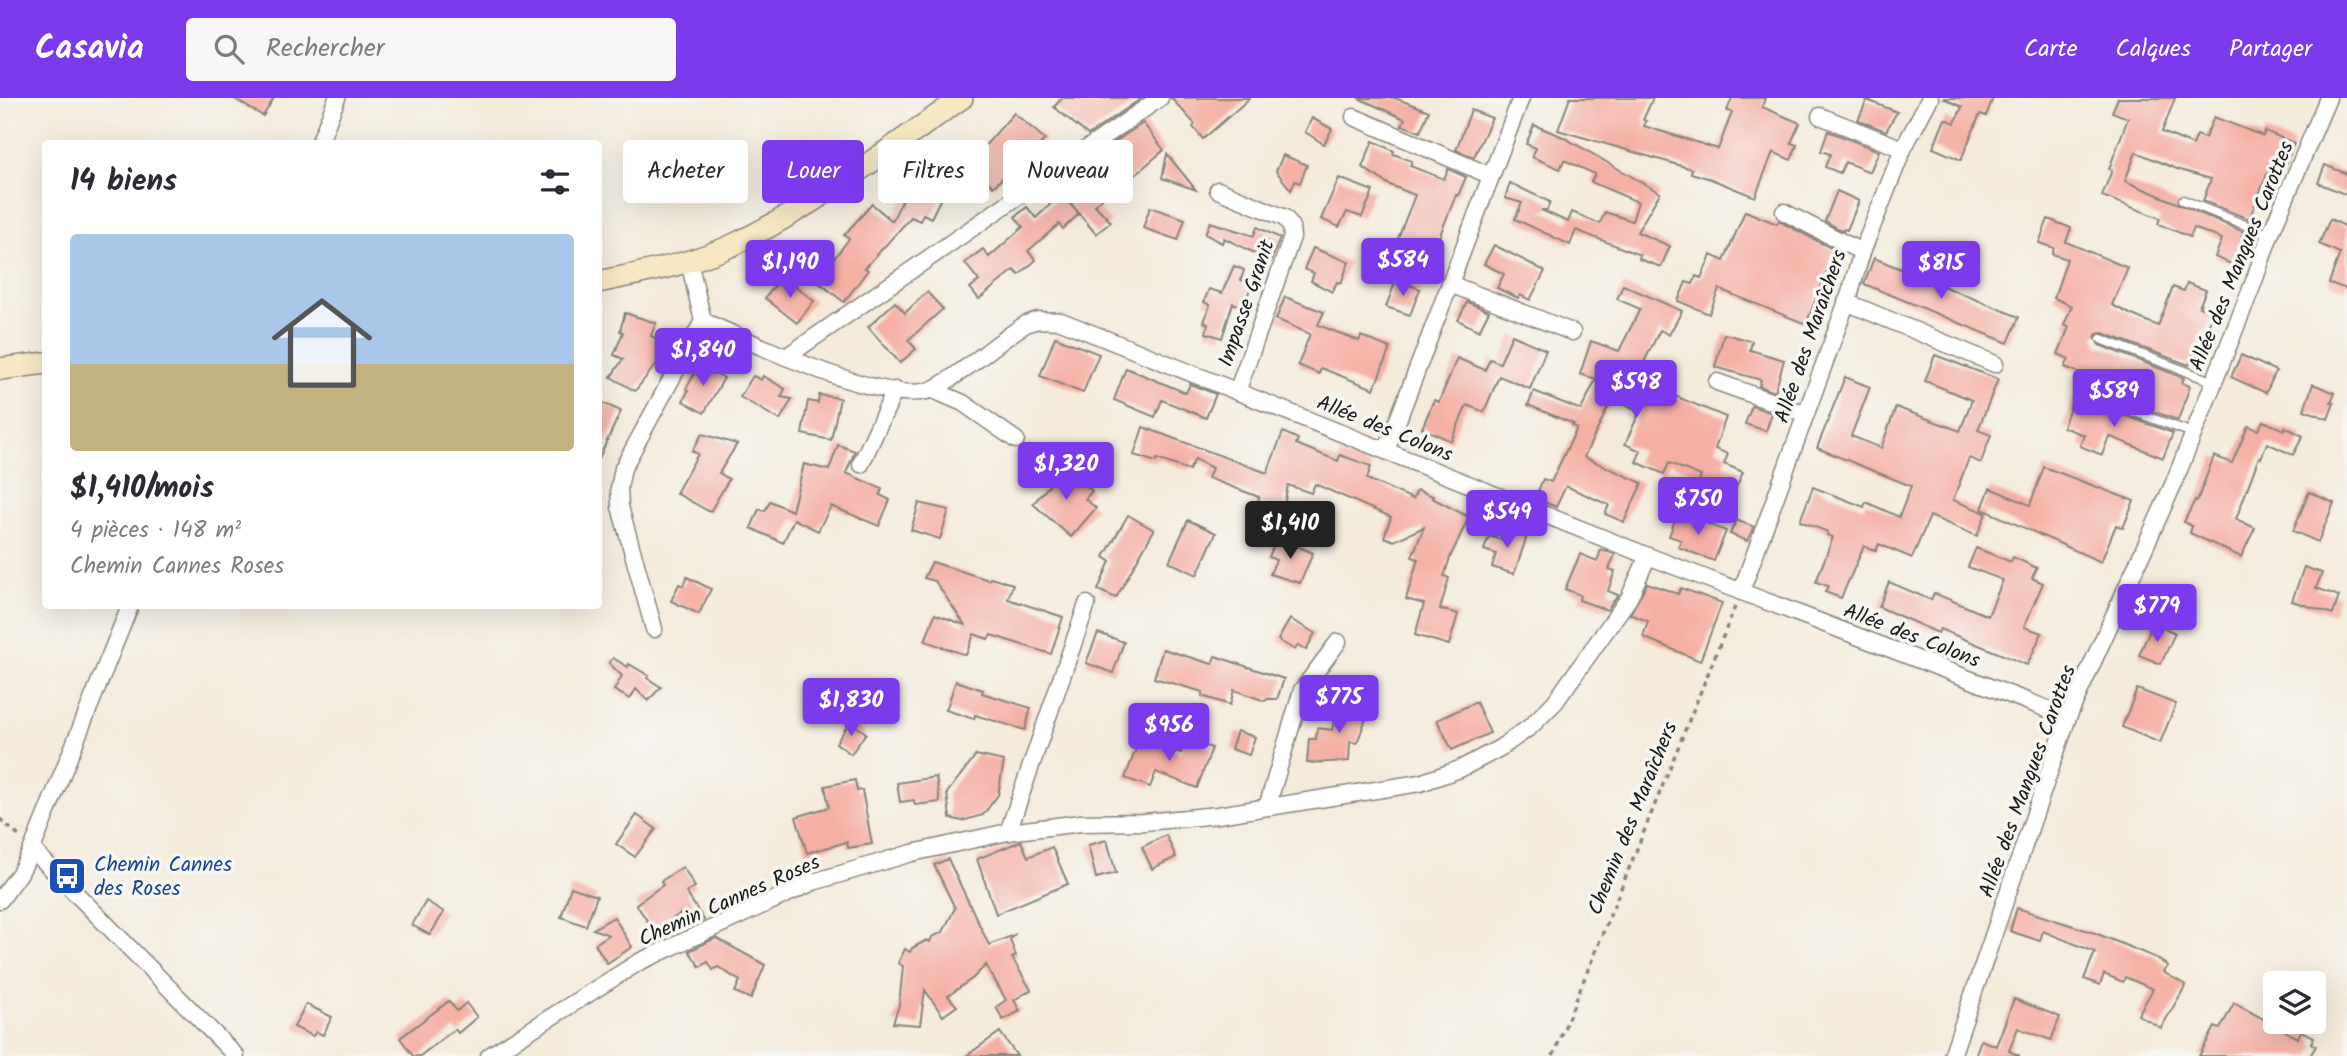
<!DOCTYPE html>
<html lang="fr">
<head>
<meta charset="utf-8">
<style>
  body { margin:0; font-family:Kalam,sans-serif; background:#f7f7f7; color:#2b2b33; height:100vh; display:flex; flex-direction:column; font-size:26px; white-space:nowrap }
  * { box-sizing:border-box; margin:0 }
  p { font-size:23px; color:#7c7c81 }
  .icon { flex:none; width:38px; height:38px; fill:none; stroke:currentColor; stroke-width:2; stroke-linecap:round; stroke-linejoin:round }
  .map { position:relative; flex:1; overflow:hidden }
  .drawer { position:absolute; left:42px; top:42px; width:560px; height:469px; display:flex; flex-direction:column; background:#fff; border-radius:7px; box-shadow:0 7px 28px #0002 }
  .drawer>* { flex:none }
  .guide { position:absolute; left:623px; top:42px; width:665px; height:63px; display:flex; gap:14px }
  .tools { position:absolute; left:2263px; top:873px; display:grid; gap:14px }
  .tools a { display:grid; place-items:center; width:63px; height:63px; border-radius:7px; background:#fff; box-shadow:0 7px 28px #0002; font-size:35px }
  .price { position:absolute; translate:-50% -60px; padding:0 16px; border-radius:7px; background:#7c3aed; color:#fff; font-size:23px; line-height:46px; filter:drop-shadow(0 2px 4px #0008) }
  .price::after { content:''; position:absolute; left:50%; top:42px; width:21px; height:16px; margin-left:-10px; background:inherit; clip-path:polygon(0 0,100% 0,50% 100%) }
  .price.active { background:#222; color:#fff }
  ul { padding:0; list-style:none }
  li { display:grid; align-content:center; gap:14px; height:371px; padding:0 28px }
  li+li { border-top:2px solid #e1e1e2 }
  li span { display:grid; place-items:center; height:217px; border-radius:7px; color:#555 }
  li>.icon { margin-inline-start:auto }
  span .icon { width:126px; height:126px; fill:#fffc; stroke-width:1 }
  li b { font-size:30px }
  h2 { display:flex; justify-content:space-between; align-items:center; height:84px; padding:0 28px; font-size:30px }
  .chip { padding:0 24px; border-radius:7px; background:#fff; box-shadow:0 7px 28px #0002; font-size:24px; line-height:63px }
  .chip.active { background:#7c3aed; color:#fff }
  header { display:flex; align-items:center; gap:42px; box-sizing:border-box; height:98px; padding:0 35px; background:#7c3aed; color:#fff }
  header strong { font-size:33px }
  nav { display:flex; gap:38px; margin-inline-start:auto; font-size:24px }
  .search { width:490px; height:63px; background:#f7f7f7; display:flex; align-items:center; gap:18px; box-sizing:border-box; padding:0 24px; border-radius:7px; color:#7c7c81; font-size:26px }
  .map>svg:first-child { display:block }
</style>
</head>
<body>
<header>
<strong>Casavia</strong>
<div class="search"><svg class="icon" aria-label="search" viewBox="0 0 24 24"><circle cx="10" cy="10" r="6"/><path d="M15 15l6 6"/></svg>Rechercher</div>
<nav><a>Carte</a><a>Calques</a><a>Partager</a></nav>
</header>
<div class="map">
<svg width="2347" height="958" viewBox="0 0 2347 958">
  <rect width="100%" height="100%" fill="#f6f6f2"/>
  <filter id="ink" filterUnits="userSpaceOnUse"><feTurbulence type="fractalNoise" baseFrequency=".0143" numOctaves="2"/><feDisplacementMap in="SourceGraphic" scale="14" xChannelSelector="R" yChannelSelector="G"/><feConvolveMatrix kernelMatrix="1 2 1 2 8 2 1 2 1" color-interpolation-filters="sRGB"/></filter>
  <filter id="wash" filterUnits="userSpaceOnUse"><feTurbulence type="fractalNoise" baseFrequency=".00686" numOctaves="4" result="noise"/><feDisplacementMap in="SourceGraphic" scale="28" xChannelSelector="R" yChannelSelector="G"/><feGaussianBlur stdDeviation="1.57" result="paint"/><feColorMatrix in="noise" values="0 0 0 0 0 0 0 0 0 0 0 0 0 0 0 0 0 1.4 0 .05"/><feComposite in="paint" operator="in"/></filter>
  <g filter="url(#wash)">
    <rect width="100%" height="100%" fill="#f4ebdb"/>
    <g id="blocks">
      <g fill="#f5b0a5">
        <polygon points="233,0 274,0 263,18"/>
        <polygon points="1062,0 1142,0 1088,37 1054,9"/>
        <polygon points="1171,0 1250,0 1203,41 1193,29 1195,26"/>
        <polygon points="1358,0 1395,0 1429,13 1420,34 1402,27 1405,21"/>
        <polygon points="1570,0 1653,0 1643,22 1646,23 1644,28 1718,51 1732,14 1727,13 1732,0 1765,0 1762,9 1800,25 1791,45 1797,47 1791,62 1773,54 1755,99 1711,81 1691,75 1692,71 1558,32"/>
        <polygon points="1943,0 1993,0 1986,18 1980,16 1961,62 1933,50 1945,21 1955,25 1962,9"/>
        <polygon points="2118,0 2175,0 2162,34 2193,47 2197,37 2205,40 2214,19 2263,38 2265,33 2294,45 2285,69 2272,64 2249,121 2203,103 2211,81 2177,71 2136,54 2125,83 2244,134 2242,139 2248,141 2236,168 2215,159 2222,141 2194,130 2190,139 2158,126 2160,120 2102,98 2112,72 2109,71 2128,20 2112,14"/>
        <polygon points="1867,2 1897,14 1886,33 1858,22"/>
        <polygon points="1471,12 1492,20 1474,59 1456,52"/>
        <polygon points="1014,15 1045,41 1018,73 1014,69 993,89 990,85 974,99 964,89 955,96 947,88 931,120 923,116 920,123 911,119 865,170 868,172 844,204 817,183 849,141 844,137 872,106 892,123 912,83 926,90 962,56 967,61 981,48 983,50"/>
        <polygon points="1312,20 1332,31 1324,46 1305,34"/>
        <polygon points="1143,25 1164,52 1131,80 1123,79 1095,107 1111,124 1096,136 1071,106 1093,84 1085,76 1107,54 1104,51"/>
        <polygon points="1534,27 1563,39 1660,95 1637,134 1670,148 1661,169 1639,161 1640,157 1576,132 1570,147 1515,121 1522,105 1505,100 1510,85 1550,104 1547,112 1541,112 1568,124 1572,114 1598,125 1600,125 1605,114 1632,123 1638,104 1591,84 1595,76 1564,62 1560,71 1532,59 1536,50 1526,46"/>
        <polygon points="1828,33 1879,53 1870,74 1845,64 1840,75 1825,69 1830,56 1821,53"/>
        <polygon points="1373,43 1394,53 1393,56 1412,63 1410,68 1444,81 1448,71 1466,79 1458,98 1456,97 1436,147 1424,142 1414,163 1393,153 1415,97 1390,87 1362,69"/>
        <polygon points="1167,56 1196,92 1162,80"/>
        <polygon points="1283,57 1307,67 1300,85 1295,83 1291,92 1276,73"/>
        <polygon points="2325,67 2347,76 2347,97 2318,85"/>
        <polygon points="1339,80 1373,93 1362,119 1347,114 1339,129 1321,121"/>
        <polygon points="1837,93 1859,103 1847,132 1844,131 1843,133 1825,123"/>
        <polygon points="1061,96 1079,116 1063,131 1059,126 1028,153 1036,162 1019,177 1014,172 979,201 970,190 979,183 965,165 983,151 989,159 1023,129 1015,119 1027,109 1036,120"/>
        <polygon points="1150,109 1185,121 1178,142 1143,130"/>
        <polygon points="1745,113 1777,126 1779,123 1835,152 1806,226 1719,191 1709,216 1678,203 1686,184 1693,186 1696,178 1701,180 1711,157 1724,163"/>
        <polygon points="2048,121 2071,130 2066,144 2128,170 2112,207 2130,216 2158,228 2173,189 2184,193 2187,185 2206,192 2199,209 2213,215 2207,232 2203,230 2189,267 2103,235 2097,236 2095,239 2099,247 2184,280 2182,285 2190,288 2178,322 2079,288 2083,276 2065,269 2069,261 2058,256 2069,229 2064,227 2072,208 2054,200 2067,161 2052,156 2054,150 2039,145"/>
        <polygon points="2330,121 2347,129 2347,191 2329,185 2340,155 2319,146"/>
        <polygon points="1210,124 1254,138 1257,129 1280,140 1271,163 1224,140 1222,145 1205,136"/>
        <polygon points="1494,147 1545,173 1530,202 1520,197 1518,200 1497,190 1504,176 1484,166"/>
        <polygon points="1313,150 1349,164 1341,185 1337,184 1332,194 1311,183 1314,175 1304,171"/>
        <polygon points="1874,160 2019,219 2008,245 1864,186"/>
        <polygon points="1234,168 1244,172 1241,182 1252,186 1243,209 1233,205 1222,240 1206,235 1208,226 1204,224 1210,207 1204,204 1209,191 1222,195"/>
        <polygon points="782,178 814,203 797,225 765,200"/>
        <polygon points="1396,182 1420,191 1410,217 1386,209"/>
        <polygon points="1623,187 1682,213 1669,237 1660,232 1641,270 1653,275 1650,283 1673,291 1670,296 1726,319 1715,351 1728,356 1724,366 1743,374 1732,399 1698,385 1701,378 1669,365 1664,376 1636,364 1641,353 1625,346 1640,313 1612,301 1584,359 1642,385 1624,424 1605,416 1609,407 1566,388 1556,409 1535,400 1543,381 1551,384 1577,330 1572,328 1574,326 1528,307 1534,293 1581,312 1596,281 1580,276 1591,243 1619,253 1640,211 1617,201"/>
        <polygon points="927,194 943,211 908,242 916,251 900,265 868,229 895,204 905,215"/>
        <polygon points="1285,199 1324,214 1318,227 1359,243 1361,238 1390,250 1374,291 1321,270 1319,276 1298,267 1310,236 1276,221"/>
        <polygon points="1467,204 1489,213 1479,233 1458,222"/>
        <polygon points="625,215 656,225 651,238 670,248 662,266 658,264 635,293 611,279 623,261 614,257 623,234 620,233"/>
        <polygon points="1724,236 1752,243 1750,252 1784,262 1775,294 1759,288 1761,282 1715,269"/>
        <polygon points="1512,237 1546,252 1530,291 1499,278 1484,314 1467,307 1451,343 1422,330 1434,302 1439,304 1457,260 1485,272 1490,261 1500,265"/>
        <polygon points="1055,239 1099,256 1083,295 1040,278"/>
        <polygon points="1935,257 1998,281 1978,332 1991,337 1984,356 1981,365 1969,360 1953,402 1986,415 1977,438 1930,418 1912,460 1879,446 1876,453 1864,448 1841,500 1825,494 1828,488 1816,484 1833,439 1827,437 1828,434 1800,423 1813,389 1864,409 1866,404 1899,419 1911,388 1817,350 1845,279 1870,289 1851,338 1881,350 1896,309 1960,333 1972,302 1925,283"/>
        <polygon points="2241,257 2276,273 2266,295 2231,279"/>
        <polygon points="700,266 724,280 704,315 683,303 688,293 686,291"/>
        <polygon points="1126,270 1186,295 1190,286 1216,296 1206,320 1162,302 1155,319 1114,302"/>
        <polygon points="753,278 761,282 763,278 785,291 781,299 792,301 780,322 740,299"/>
        <polygon points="2313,286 2335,295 2331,304 2334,305 2328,321 2304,312"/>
        <polygon points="819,297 840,300 831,342 802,336 808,303 818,305"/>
        <polygon points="2074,299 2173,335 2163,360 2109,338 2102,357 2080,348 2084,337 2063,329"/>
        <polygon points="598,303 621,313 598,362"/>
        <polygon points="1752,308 1772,315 1766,333 1745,326"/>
        <polygon points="2263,323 2284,332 2285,329 2303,338 2293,357 2267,345 2261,360 2259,359 2236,421 2255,430 2241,459 2190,435 2192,428 2184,424 2195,402 2197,403 2214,358 2232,365 2248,328 2258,332"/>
        <polygon points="1143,329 1267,375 1283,334 1298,341 1296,346 1338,363 1340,357 1371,368 1367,381 1413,401 1417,392 1433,398 1432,400 1469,419 1451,457 1444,478 1449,480 1440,511 1458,516 1449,547 1415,537 1424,506 1406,501 1418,461 1412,459 1424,429 1394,443 1384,439 1391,419 1315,386 1311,395 1288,387 1283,412 1258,406 1259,399 1208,380 1212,370 1195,361 1189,372 1157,361 1156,364 1134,357"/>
        <polygon points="702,336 737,346 719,375 729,381 710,414 676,395 698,356 692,353"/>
        <polygon points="838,347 855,353 846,375 882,391 880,397 890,402 879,428 831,408 818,433 794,421 783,445 751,430 759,411 765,413 770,403 792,413 804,366 829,372"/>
        <polygon points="1065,369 1092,393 1085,401 1096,410 1071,439 1033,406"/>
        <polygon points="2044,369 2134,403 2123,430 2116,427 2101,464 1982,411 1990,390 2030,407"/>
        <polygon points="2309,394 2334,405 2318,444 2293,433"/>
        <polygon points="919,405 949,412 940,441 911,432"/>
        <polygon points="1128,417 1154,432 1116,500 1098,492 1110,463 1104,459"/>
        <polygon points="1677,417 1689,422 1690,419 1726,433 1714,463 1678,449 1681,442 1669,438"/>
        <polygon points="1188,422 1216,435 1197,477 1169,464"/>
        <polygon points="1736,422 1754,429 1747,443 1730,436"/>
        <polygon points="1505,431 1527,438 1514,476 1492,469 1496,456 1484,452 1489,438 1501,442"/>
        <polygon points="1277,439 1313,455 1300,485 1270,476 1276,462 1269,459"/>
        <polygon points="1976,450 2011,464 2013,459 2037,470 2032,480 2043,485 2024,529 2042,535 2027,567 1940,531 1938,535 1879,509 1889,484 1931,502 1934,495 1988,518 2003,482 1968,469"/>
        <polygon points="1601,452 1615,456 1609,471 1615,473 1608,493 1618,497 1607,512 1579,502 1580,497 1565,491 1580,456 1597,463"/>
        <polygon points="932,464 989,482 990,480 1013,486 1008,501 1063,519 1051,556 991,537 988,541 974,536 966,557 925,543 935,516 965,527 935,483 924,480"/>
        <polygon points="2304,469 2322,475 2316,490 2339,498 2333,516 2292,503"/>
        <polygon points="687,479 711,491 699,516 671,503 679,486 683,488"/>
        <polygon points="1647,485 1678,496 1681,490 1722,505 1700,563 1643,539 1648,523 1630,516"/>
        <polygon points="1290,521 1315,535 1306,552 1298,547 1295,552 1278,542"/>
        <polygon points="2153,525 2175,535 2161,566 2139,557"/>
        <polygon points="1098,535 1124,544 1113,575 1086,565"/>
        <polygon points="1163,551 1212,566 1215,558 1284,581 1277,601 1268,601 1265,603 1234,592 1230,607 1202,598 1203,594 1154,580"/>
        <polygon points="613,560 628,569 629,566 649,578 647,580 661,589 648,603 636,591 630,601 614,592 622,578 609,565"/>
        <polygon points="956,583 983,592 982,595 1031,610 1025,632 975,617 974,621 946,612"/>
        <polygon points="2137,591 2176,606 2160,645 2122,629"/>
        <polygon points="1351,599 1371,607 1357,645 1350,644 1349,663 1307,665 1309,641 1316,641 1317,630 1332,632 1336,615 1344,615"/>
        <polygon points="1476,604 1490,635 1452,652 1437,622"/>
        <polygon points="850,624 866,635 851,656 836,645"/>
        <polygon points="1237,633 1255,639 1249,657 1231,651"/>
        <polygon points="1140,640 1181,655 1187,641 1212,650 1197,690 1156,674 1150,689 1125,680"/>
        <polygon points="976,657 1004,663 998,697 983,717 962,723 950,720 947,695"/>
        <polygon points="936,679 940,704 915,707 914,702 900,704 897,685"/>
        <polygon points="855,682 857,693 862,692 872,746 848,750 847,744 807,755 796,719 829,709 825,688"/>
        <polygon points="637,717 656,731 635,759 616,746"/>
        <polygon points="1166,737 1176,759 1152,771 1142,749"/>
        <polygon points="1107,742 1116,775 1096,780 1088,747"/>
        <polygon points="1021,743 1028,759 1052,749 1068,786 996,816 977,761"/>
        <polygon points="948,761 989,847 1014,837 1010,842 1016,858 1012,860 1031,892 1014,902 1020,913 1003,922 996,909 1006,902 986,867 973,880 948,898 957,908 943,918 925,892 920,927 893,925 899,907 903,868 898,865 905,851 910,854 912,850 927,842 930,844 932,839 943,834 955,810 934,767"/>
        <polygon points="683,769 695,789 686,794 704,822 689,830 680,816 654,833 636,806 663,787 661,783"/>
        <polygon points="571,789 597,798 586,828 561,819"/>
        <polygon points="426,803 444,814 430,837 412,827"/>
        <polygon points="2017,810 2095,835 2154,859 2168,868 2163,874 2186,887 2161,930 2138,917 2153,891 2125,879 2123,884 2104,876 2100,887 2084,881 2095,854 2043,833 2040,843 2010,833"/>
        <polygon points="614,819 632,849 607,865 595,846 609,837 593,831"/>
        <polygon points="716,840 765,867 751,901 735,894 740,883 718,869 713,872 708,864 700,869 689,853"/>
        <polygon points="2014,901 2060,919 2051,942 2018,930 2009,953 2020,958 1975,958 1981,942 1996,948"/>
        <polygon points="449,903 457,913 466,905 477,919 458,935 455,931 420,958 413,958 400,940"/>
        <polygon points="2234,905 2298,940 2301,933 2314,939 2311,945 2316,948 2310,958 2199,958 2215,929 2220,931"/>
        <polygon points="306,906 332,919 323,937 316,934 313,938 294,929"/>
        <polygon points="1000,934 1017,958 966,958"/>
      </g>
    </g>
  </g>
  <g filter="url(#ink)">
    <use href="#blocks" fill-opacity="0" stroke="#88847c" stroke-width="2"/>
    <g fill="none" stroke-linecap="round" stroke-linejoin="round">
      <defs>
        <g id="lane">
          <polyline points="2183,102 2270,137"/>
          <polyline points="2101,241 2214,284"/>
          <polyline points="2079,294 2193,335"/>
        </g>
        <g id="street">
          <polyline points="1820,18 1903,51"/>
          <polyline points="1354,19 1491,78"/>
          <polyline points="319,46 337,0"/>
          <polyline points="1218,92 1285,120 1291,129 1292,139 1237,294"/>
          <polyline points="1784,114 1862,154"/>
          <path d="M 689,163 L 703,223 C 747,242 894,313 935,290 C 967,273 995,245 1026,226 L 1038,222 L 1061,223 L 1648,458 L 2068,619"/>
          <polyline points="1450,186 1572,234"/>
          <polyline points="1846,204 1995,266"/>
          <polyline points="786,259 1160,0"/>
          <polyline points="1717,284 1806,316"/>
          <polyline points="933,292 963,305 1016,342"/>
          <polyline points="1386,353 1521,0"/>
          <polyline points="861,366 895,292"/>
          <polyline points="1741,494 1850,195 1862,154 1903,51 1930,0"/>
          <polyline points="654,531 620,409 619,390 623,370 703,223"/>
          <polyline points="1267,709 1302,592 1338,544"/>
          <polyline points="1008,734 1087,506"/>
          <polyline points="32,751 236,958"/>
          <polyline points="0,802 20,775 32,751 130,508"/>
          <polyline points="489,958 639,864 813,784 912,755 1008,734 1081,725 1145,724 1218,717 1420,685 1460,671 1500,650 1530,629 1555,604 1629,500 1648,458"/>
          <polyline points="1952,958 2068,619 2173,387 2253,186 2270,137 2328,0"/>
        </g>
        <g id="secondary">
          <path d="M 598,184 C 645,174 694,166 737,145 C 816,107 890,50 962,0"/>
          <polyline points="0,271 46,265"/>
        </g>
      </defs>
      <use href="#lane" stroke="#88847c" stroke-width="11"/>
      <use href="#street" stroke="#88847c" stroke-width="19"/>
      <use href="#secondary" stroke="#88847c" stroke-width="24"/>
      <g stroke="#88847c" stroke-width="3.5" stroke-dasharray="5 5" stroke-linecap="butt">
        <polyline points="0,721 21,740"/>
        <polyline points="1553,958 1735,509"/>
      </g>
      <use href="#lane" stroke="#fff" stroke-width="8"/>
      <use href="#street" stroke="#fff" stroke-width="16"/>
      <use href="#secondary" stroke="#f7e8c3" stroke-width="21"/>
    </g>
  </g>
  <defs>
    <symbol id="bus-square" viewBox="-11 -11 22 22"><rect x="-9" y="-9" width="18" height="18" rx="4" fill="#1a4fb4" stroke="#f6f6f2"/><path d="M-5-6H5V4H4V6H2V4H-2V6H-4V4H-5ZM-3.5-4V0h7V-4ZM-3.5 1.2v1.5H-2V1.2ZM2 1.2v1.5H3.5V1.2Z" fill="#fff"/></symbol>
  </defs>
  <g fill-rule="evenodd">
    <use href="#bus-square" x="45" y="756" width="44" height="44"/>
  </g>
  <g text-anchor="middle" stroke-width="7" stroke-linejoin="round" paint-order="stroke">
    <g font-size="21" fill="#1c1c1c" stroke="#f6f6f2">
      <text transform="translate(2241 158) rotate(-68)" y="7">Allée des Mangues Carottes</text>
      <text transform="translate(1246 205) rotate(-71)" y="7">Impasse Granit</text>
      <text transform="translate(1810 238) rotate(-71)" y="7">Allée des Maraîchers</text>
      <text transform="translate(1385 330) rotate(22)" y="7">Allée des Colons</text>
      <text transform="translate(1912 537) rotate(21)" y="7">Allée des Colons</text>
      <text transform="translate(2027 683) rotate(-70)" y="7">Allée des Mangues Carottes</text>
      <text transform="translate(1632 720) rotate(-68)" y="7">Chemin des Maraîchers</text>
      <text transform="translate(729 802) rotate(-24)" y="7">Chemin Cannes Roses</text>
    </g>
    <g font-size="21" fill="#164399" stroke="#f6f6f2" text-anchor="start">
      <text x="94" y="773">Chemin Cannes<tspan x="94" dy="24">des Roses</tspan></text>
    </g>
  </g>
</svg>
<div class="tools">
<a><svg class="icon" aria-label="layers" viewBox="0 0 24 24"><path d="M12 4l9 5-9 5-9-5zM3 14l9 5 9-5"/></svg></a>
</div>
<b class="price" style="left:1403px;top:200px">$584</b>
<b class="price" style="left:790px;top:202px">$1,190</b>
<b class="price" style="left:1941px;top:203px">$815</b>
<b class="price" style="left:703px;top:290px">$1,840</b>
<b class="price" style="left:1636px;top:322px">$598</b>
<b class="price" style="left:2114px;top:331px">$589</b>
<b class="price" style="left:1066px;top:404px">$1,320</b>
<b class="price" style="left:1698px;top:439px">$750</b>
<b class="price" style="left:1507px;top:452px">$549</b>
<b class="price active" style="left:1290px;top:463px">$1,410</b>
<b class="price" style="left:2157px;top:546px">$779</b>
<b class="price" style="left:1339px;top:637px">$775</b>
<b class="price" style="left:851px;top:640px">$1,830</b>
<b class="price" style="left:1169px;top:665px">$956</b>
<div class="guide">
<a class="chip">Acheter</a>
<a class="chip active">Louer</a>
<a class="chip">Filtres</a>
<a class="chip">Nouveau</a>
</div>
<section class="drawer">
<h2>14 biens<svg class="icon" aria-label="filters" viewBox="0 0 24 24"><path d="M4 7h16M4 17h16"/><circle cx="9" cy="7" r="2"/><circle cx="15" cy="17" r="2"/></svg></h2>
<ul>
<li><span style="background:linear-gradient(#a9c7e8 60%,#c2b280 0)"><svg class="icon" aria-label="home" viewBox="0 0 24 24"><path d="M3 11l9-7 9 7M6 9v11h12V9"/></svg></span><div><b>$1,410/mois</b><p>4 pièces · 148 m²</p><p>Chemin Cannes Roses</p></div></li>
</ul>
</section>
</div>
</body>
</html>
